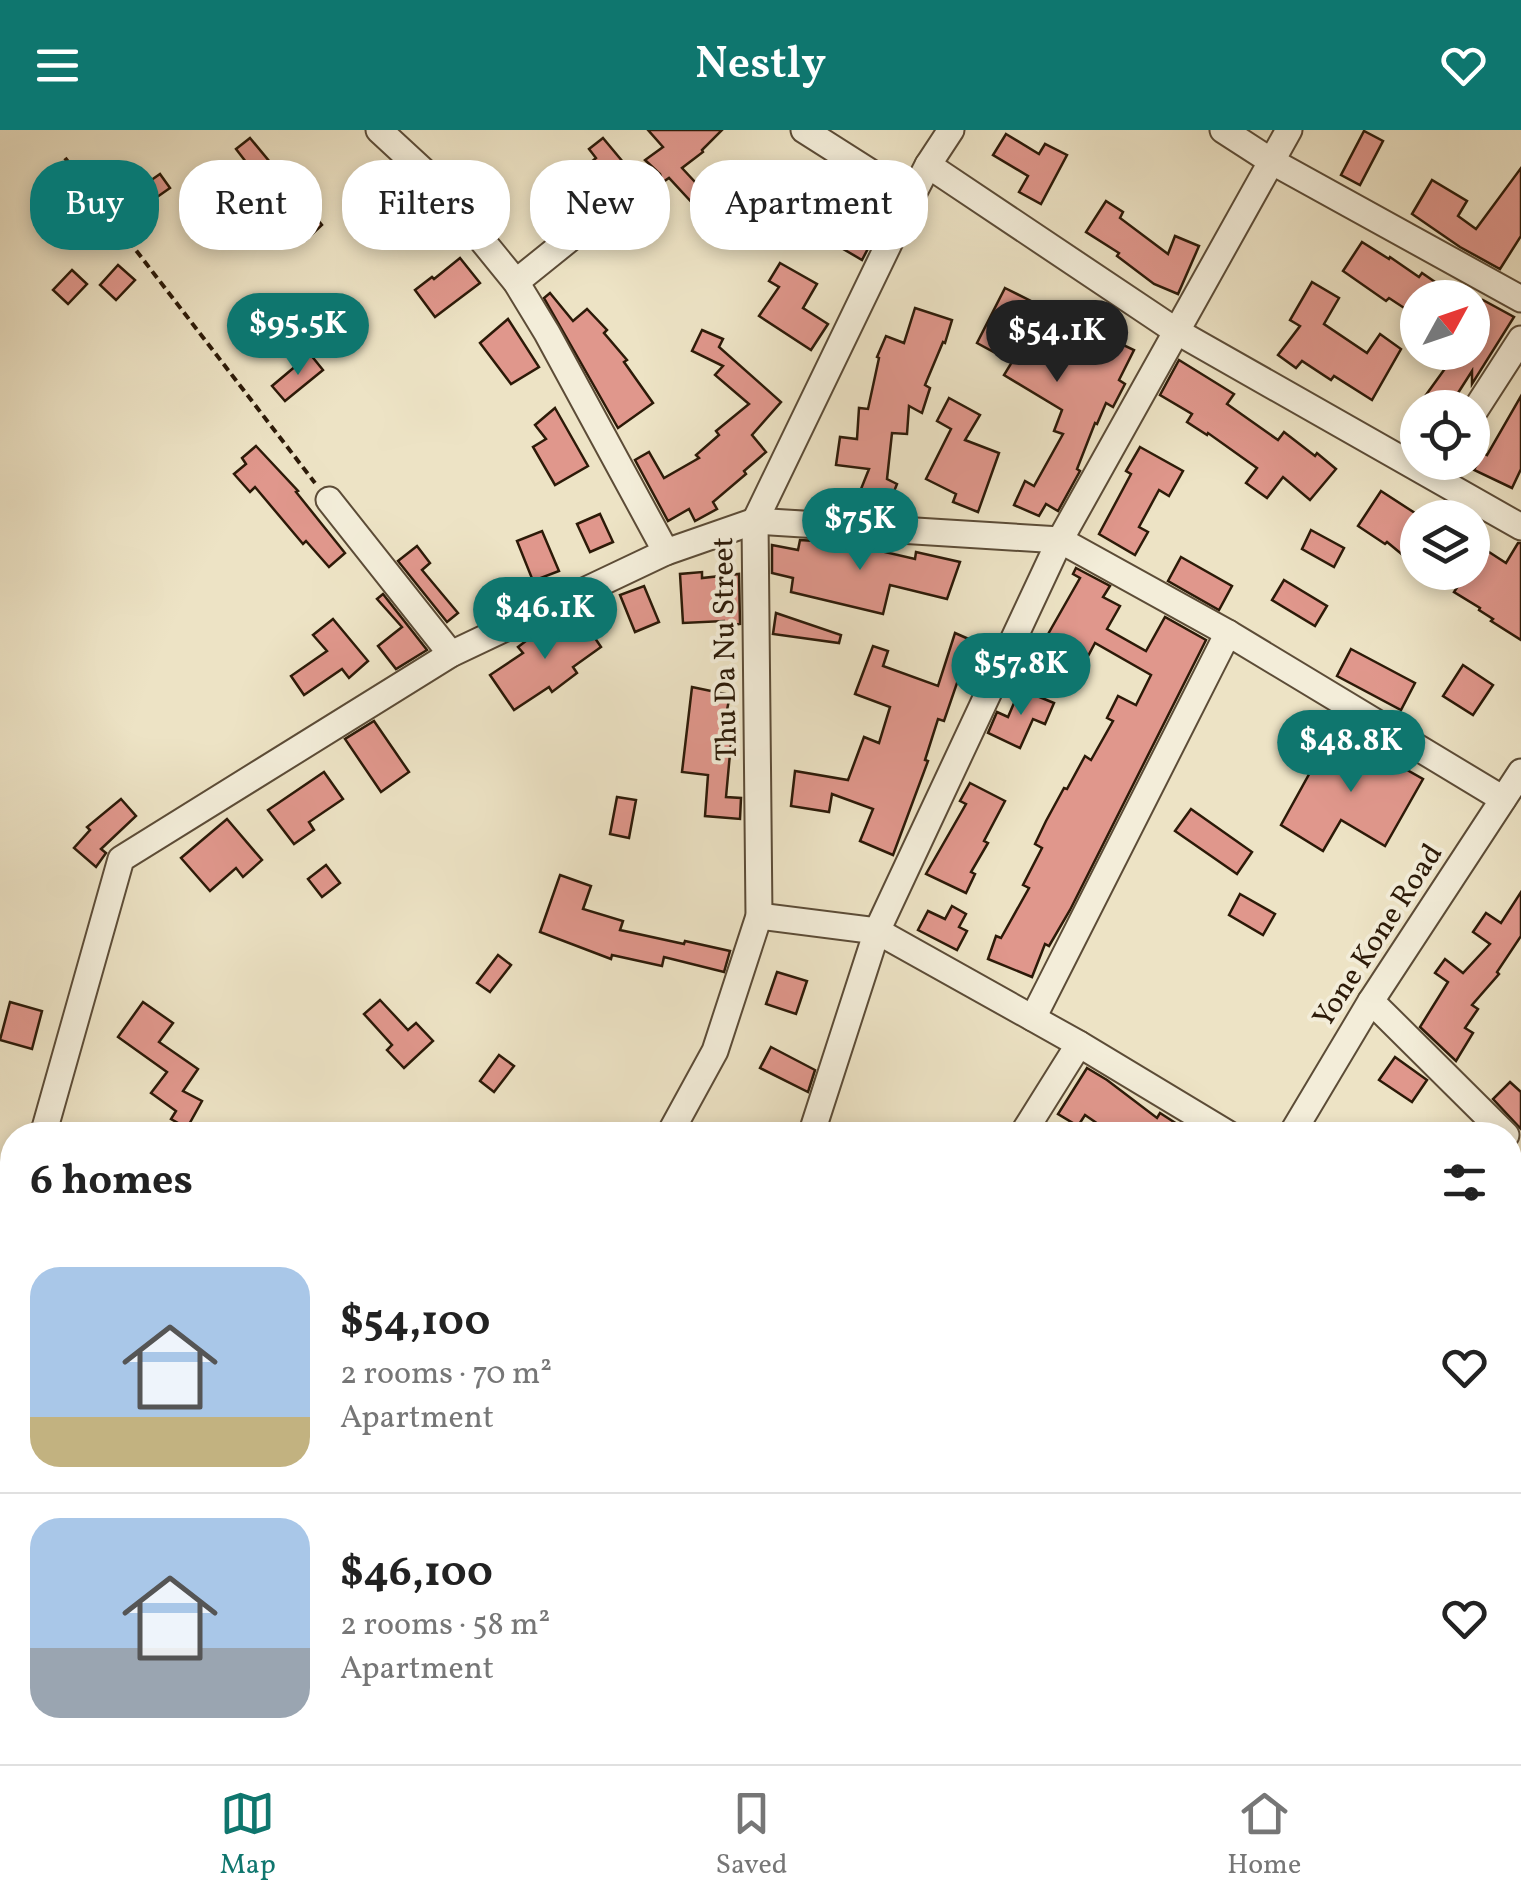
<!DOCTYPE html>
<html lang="en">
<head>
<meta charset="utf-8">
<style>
  body { margin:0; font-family:Vollkorn,serif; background:#f6f6f6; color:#222; height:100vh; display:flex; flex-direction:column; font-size:38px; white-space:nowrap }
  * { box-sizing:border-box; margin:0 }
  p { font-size:32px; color:#767676 }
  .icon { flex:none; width:55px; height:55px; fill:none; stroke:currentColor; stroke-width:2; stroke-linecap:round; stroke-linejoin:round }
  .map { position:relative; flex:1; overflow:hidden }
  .side { position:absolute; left:0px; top:992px; width:1522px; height:642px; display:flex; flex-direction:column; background:#fff; border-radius:40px 40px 0 0; box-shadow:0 5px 15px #0003 }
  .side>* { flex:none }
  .banner { position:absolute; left:30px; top:30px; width:1000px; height:90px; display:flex; gap:20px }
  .needle { width:65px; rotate:50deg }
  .tools { position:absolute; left:1400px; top:150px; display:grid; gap:20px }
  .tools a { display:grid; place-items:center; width:90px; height:90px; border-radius:50%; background:#fff; box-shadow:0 5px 15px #0003; font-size:50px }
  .price { position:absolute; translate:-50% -85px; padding:0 22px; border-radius:35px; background:#0f766e; color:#fff; font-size:32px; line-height:65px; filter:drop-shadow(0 2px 5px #0008) }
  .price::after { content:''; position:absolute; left:50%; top:60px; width:30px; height:22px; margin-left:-15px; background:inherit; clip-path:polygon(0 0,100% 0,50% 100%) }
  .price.selected { background:#222; color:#fff }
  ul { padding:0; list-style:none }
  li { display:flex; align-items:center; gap:30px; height:250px; padding:0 30px }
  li+li { border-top:2px solid #e0e0e0 }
  li span { display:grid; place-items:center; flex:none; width:280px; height:200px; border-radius:30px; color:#555 }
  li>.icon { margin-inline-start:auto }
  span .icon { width:120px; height:120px; fill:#fffc; stroke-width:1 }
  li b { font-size:42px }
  h2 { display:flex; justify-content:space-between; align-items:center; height:120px; padding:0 30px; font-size:42px }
  .pill { padding:0 35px; border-radius:40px; background:#fff; box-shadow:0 5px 15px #0003; font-size:35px; line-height:90px }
  .pill.selected { background:#0f766e; color:#fff }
  header { display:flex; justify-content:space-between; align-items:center; height:130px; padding:0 30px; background:#0f766e; color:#fff; font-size:45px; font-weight:600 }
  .menu { display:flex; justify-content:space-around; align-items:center; height:140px; border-top:2px solid #e0e0e0; background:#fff; font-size:28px; color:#767676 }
  .menu a { display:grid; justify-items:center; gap:5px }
  .menu .selected { color:#0f766e }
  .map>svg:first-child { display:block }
</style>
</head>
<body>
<header><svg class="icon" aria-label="menu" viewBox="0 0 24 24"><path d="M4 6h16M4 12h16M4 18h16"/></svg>Nestly<svg class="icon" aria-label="heart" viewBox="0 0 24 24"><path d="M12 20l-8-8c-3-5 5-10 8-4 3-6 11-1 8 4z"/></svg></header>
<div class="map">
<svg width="1521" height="1634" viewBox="0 0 1521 1634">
  <rect width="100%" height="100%" fill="#ede3c5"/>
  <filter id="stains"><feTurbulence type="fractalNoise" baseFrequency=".002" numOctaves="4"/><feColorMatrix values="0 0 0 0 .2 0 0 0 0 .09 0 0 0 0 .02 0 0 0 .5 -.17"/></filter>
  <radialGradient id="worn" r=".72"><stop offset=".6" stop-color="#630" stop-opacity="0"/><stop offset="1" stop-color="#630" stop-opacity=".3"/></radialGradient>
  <g fill="#e0978c" stroke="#2c1a08" stroke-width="2.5">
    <polygon points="648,0 722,0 702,20 703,22 682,38 708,66 696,77 669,48 663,52 660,44 645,30 663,17"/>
    <polygon points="1364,1 1383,11 1360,55 1341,45"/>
    <polygon points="1006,4 1039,24 1045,14 1067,25 1041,74 1019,62 1028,46 993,25"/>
    <polygon points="250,8 322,95 306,110 236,19"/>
    <polygon points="603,8 633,44 578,81 560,59 596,28 589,19"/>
    <polygon points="1521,38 1521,106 1500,139 1460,117 1412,84 1432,50 1467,71 1458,86 1476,99"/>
    <polygon points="160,44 170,58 137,81 127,67"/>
    <polygon points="840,62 870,79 859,100 873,109 862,130 809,99 822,78 829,82"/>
    <polygon points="1106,71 1123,82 1120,88 1168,124 1175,106 1199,116 1178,164 1154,154 1117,126 1119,123 1086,102"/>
    <polygon points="1362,112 1389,129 1390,127 1419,147 1422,143 1441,156 1433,168 1418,168 1418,187 1389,168 1386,171 1343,141"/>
    <polygon points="460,128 480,153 435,187 415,160 432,147 434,149"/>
    <polygon points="780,133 817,154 803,178 828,194 811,220 759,186 779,157 769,151"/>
    <polygon points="118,135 135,150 116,170 100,155"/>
    <polygon points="72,140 87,154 68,174 53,160"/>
    <polygon points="1312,152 1339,168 1324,194 1367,223 1380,204 1401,219 1372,270 1334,246 1331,250 1302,231 1296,238 1278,225 1300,196 1290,190"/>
    <polygon points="1005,158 1035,173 1033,177 1087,211 1092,200 1134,220 1119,250 1125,254 1113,277 1106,273 1097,294 1095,293 1077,339 1080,341 1058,381 1046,374 1039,386 1014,375 1025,351 1034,356 1063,304 1054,301 1062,280 1004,245 1012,232 977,213"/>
    <polygon points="550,163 573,191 587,179 607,200 604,203 627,230 624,232 653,273 618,298 544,168"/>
    <polygon points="1483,170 1514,187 1472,254 1472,241 1458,263 1461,265 1452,278 1435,278 1423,269 1457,222 1472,222 1472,189"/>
    <polygon points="915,178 952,190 945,213 943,212 925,255 930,258 922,283 909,276 907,304 892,303 887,349 897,354 888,376 859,364 869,339 836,335 840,307 857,309 859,278 868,279 879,228 877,227 886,206 904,213"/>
    <polygon points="508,189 539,237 511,254 480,213"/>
    <polygon points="702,200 723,209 719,217 781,272 752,305 766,322 744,341 746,344 713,372 717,379 695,391 689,379 668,391 635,330 649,322 664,348 699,328 696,325 719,305 716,301 749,274 715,245 723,236 692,221"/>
    <polygon points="310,224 323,240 285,271 272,256"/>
    <polygon points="1179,230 1234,264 1227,274 1278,310 1284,302 1315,326 1317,323 1336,339 1310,370 1283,347 1267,368 1246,353 1257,338 1208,303 1207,305 1187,292 1192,284 1160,265"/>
    <polygon points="1521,266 1521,339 1512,358 1474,340 1483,323 1487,325"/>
    <polygon points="949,268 980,285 965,310 999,323 978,382 953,372 956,364 926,349 951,299 937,291"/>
    <polygon points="555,278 588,336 555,355 533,317 546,309 535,295"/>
    <polygon points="256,316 298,361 296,362 345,423 329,437 306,411 303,414 255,357 250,362 234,344 246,334 242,328"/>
    <polygon points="1140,317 1183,341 1169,366 1159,360 1139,397 1148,402 1135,425 1099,404 1131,344 1126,341"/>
    <polygon points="1381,361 1418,385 1418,422 1410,431 1387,412 1385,414 1358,396"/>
    <polygon points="600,384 613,412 590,422 577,394"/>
    <polygon points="1311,400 1344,418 1334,437 1302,419"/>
    <polygon points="542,401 559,441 533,451 517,411"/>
    <polygon points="800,410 846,413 915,429 916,422 960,432 947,469 890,455 883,484 791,462 793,448 772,443 772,415 798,420"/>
    <polygon points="1472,411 1506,433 1518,413 1521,413 1521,510 1491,491 1493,489 1479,480 1480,478 1454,462 1458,456 1436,442 1472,442"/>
    <polygon points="417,416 430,433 422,440 458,483 447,492 398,431"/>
    <polygon points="1181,427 1232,456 1219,480 1168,451"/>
    <polygon points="1076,438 1110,456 1103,467 1120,476 1107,499 1146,521 1165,487 1206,510 1070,780 1049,816 1045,814 1032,847 988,829 996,806 1001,808 1029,758 1023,755 1042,718 1035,714 1046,691 1064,658 1067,659 1085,626 1091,630 1113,591 1107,588 1118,566 1136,575 1151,545 1095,513 1087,528 1047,506 1080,448 1073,444"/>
    <polygon points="702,442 702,448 739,444 740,494 725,496 724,491 683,493 680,444"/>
    <polygon points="1284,450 1327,476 1315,496 1272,470"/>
    <polygon points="644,456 659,492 635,502 620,465"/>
    <polygon points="383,464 427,520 396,539 378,516 402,497 377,469"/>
    <polygon points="776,483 841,505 839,513 773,504"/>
    <polygon points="580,486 601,517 573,537 577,543 552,562 549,557 514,580 490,545 523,523 518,517 543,498 549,507"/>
    <polygon points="333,489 368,531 349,548 342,539 304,565 291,546 327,521 313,505"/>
    <polygon points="955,503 980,514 970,537 972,538 967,553 958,550 944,591 938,589 925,630 928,631 893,725 860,711 873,679 832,664 829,682 791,676 795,641 848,650 864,607 879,613 890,577 855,564 873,516 888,521 883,536 938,556"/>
    <polygon points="1351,519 1415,553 1401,580 1337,546"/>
    <polygon points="1463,535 1493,555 1473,585 1443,566"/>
    <polygon points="692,557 730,565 725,590 733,591 726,667 741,668 740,689 705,686 708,645 682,642"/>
    <polygon points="1020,559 1054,573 1045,594 1033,589 1020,618 988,603 997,582 1008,587"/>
    <polygon points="374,591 409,642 381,662 345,609"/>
    <polygon points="1338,601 1423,649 1385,716 1341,690 1323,721 1281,695 1318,628 1322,631"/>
    <polygon points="324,642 343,669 309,692 314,700 294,714 268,680"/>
    <polygon points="970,653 1005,671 984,711 988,713 971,742 975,744 966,763 926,744 966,674 960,671"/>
    <polygon points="617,667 636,670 629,708 610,704"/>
    <polygon points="121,669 136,686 101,719 106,723 96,737 74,718 90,700 87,697"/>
    <polygon points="1191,679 1252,722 1237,744 1175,701"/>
    <polygon points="227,689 262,730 243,747 236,738 210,761 181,728"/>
    <polygon points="326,735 340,753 322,767 308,749"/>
    <polygon points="560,745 591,756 583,779 623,791 620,800 684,814 685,811 730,821 724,842 664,827 662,836 612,825 611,829 540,802"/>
    <polygon points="1521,762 1521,806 1497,842 1499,844 1472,875 1478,879 1465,898 1473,903 1456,931 1420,897 1448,852 1435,843 1445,829 1463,843 1490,814 1473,802 1486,783 1501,793"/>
    <polygon points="1240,764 1275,784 1263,805 1229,785"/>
    <polygon points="952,776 966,784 959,797 967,801 957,820 918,800 928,781 945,789"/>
    <polygon points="498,825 511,835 490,862 477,853"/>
    <polygon points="777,842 807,851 796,884 766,874"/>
    <polygon points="380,870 408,900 416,893 433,911 404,938 387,920 392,915 364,884"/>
    <polygon points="10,872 42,881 32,919 0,910"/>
    <polygon points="143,872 173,893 159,912 198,939 183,961 202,971 187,998 171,989 176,981 151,963 167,942 118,907"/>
    <polygon points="771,917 815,940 808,962 760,938"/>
    <polygon points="499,925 514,936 494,962 480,951"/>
    <polygon points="1395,927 1427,950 1412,972 1379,950"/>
    <polygon points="1087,938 1107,950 1157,988 1160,983 1194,1005 1114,1005 1085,985 1078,996 1058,984"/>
    <polygon points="1510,952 1521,962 1521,999 1493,969"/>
  </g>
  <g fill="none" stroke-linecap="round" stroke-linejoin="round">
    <defs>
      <g id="minor">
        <polyline points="379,0 432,49 516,152 547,203 666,422"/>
        <polyline points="804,0 911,68"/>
        <polyline points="1223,0 1271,31 1521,169"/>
        <polyline points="928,35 1176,201 1521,397"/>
        <polyline points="516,152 588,94 647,54"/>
        <polyline points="1472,285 1521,209"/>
        <polyline points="329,370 451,524"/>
        <polyline points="759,786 877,801 1079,914 1230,1005"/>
        <polyline points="1371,871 1506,1005"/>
        <polyline points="1033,888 1228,503"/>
        <polyline points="43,1005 121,729 451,524 666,422 755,391 1060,410 1228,503 1503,669"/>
        <polyline points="669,1005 715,921 759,786 755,391 911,68 928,35 951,0"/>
        <polyline points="811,1005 877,801 1060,410 1289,0"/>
        <polyline points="1022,1005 1079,914"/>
        <polyline points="1291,1005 1371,871 1521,642"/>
        <polyline points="0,1159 12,1115"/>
        <polyline points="0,1235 12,1241"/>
        <polyline points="1510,1266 1521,1277"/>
        <polyline points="0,1420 12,1432"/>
        <polyline points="216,1622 226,1634"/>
        <polyline points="682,1622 699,1634"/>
        <polyline points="321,1634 327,1622"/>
        <polyline points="500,1634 507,1622"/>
        <polyline points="950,1634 956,1622"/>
      </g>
    </defs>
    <use href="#minor" stroke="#5c4c37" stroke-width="29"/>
    <g stroke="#2c1a08" stroke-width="4" stroke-dasharray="8 5" stroke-linecap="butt">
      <polyline points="65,28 315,353"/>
      <polyline points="121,1634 150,1622"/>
    </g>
    <use href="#minor" stroke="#f3edd9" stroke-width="25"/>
  </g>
  <g text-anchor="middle" stroke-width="8" stroke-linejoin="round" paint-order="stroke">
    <g font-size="30" fill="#2c1a08" stroke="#f3edd9">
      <text transform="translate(724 519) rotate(-91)" y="10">Thu Da Nu Street</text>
      <text transform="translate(1377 805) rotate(-57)" y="10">Yone Kone Road</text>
    </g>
  </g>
  <rect width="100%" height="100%" filter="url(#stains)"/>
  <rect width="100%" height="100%" fill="url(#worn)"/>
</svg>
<div class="tools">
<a><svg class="needle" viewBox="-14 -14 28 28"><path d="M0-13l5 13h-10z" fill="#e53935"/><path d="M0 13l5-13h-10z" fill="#767676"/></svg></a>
<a><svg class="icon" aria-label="locate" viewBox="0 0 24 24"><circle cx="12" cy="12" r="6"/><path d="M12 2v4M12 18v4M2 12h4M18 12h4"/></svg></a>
<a><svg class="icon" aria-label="layers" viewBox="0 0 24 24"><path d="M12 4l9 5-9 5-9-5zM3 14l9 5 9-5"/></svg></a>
</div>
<b class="price" style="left:298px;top:248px">$95.5K</b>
<b class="price selected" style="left:1057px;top:255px">$54.1K</b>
<b class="price" style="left:860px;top:443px">$75K</b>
<b class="price" style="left:545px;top:532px">$46.1K</b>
<b class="price" style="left:1021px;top:588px">$57.8K</b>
<b class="price" style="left:1351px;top:665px">$48.8K</b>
<div class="banner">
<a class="pill selected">Buy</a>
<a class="pill">Rent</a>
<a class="pill">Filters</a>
<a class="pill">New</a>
<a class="pill">Apartment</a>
</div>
<section class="side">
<h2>6 homes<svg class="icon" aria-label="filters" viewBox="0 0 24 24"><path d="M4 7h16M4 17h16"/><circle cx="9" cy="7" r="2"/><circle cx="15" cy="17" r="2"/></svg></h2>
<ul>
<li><span style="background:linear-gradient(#a9c7e8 75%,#c2b280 0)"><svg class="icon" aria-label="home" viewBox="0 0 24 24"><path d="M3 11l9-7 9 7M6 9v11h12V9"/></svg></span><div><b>$54,100</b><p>2 rooms · 70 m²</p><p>Apartment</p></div><svg class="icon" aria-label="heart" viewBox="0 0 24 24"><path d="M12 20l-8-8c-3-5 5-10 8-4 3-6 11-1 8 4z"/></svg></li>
<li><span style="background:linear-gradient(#a9c7e8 65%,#9aa5b1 0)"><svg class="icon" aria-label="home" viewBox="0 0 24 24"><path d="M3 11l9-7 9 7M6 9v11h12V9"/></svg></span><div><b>$46,100</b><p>2 rooms · 58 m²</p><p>Apartment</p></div><svg class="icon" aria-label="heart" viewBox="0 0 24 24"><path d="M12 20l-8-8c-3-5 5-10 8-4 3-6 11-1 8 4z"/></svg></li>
</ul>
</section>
</div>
<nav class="menu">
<a class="selected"><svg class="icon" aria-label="map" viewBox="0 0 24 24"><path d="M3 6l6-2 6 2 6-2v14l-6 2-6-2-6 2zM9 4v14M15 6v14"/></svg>Map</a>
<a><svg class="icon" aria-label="saved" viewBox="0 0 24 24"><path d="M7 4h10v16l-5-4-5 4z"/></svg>Saved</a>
<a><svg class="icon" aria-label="home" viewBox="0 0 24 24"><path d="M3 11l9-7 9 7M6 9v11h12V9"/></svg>Home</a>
</nav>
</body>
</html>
